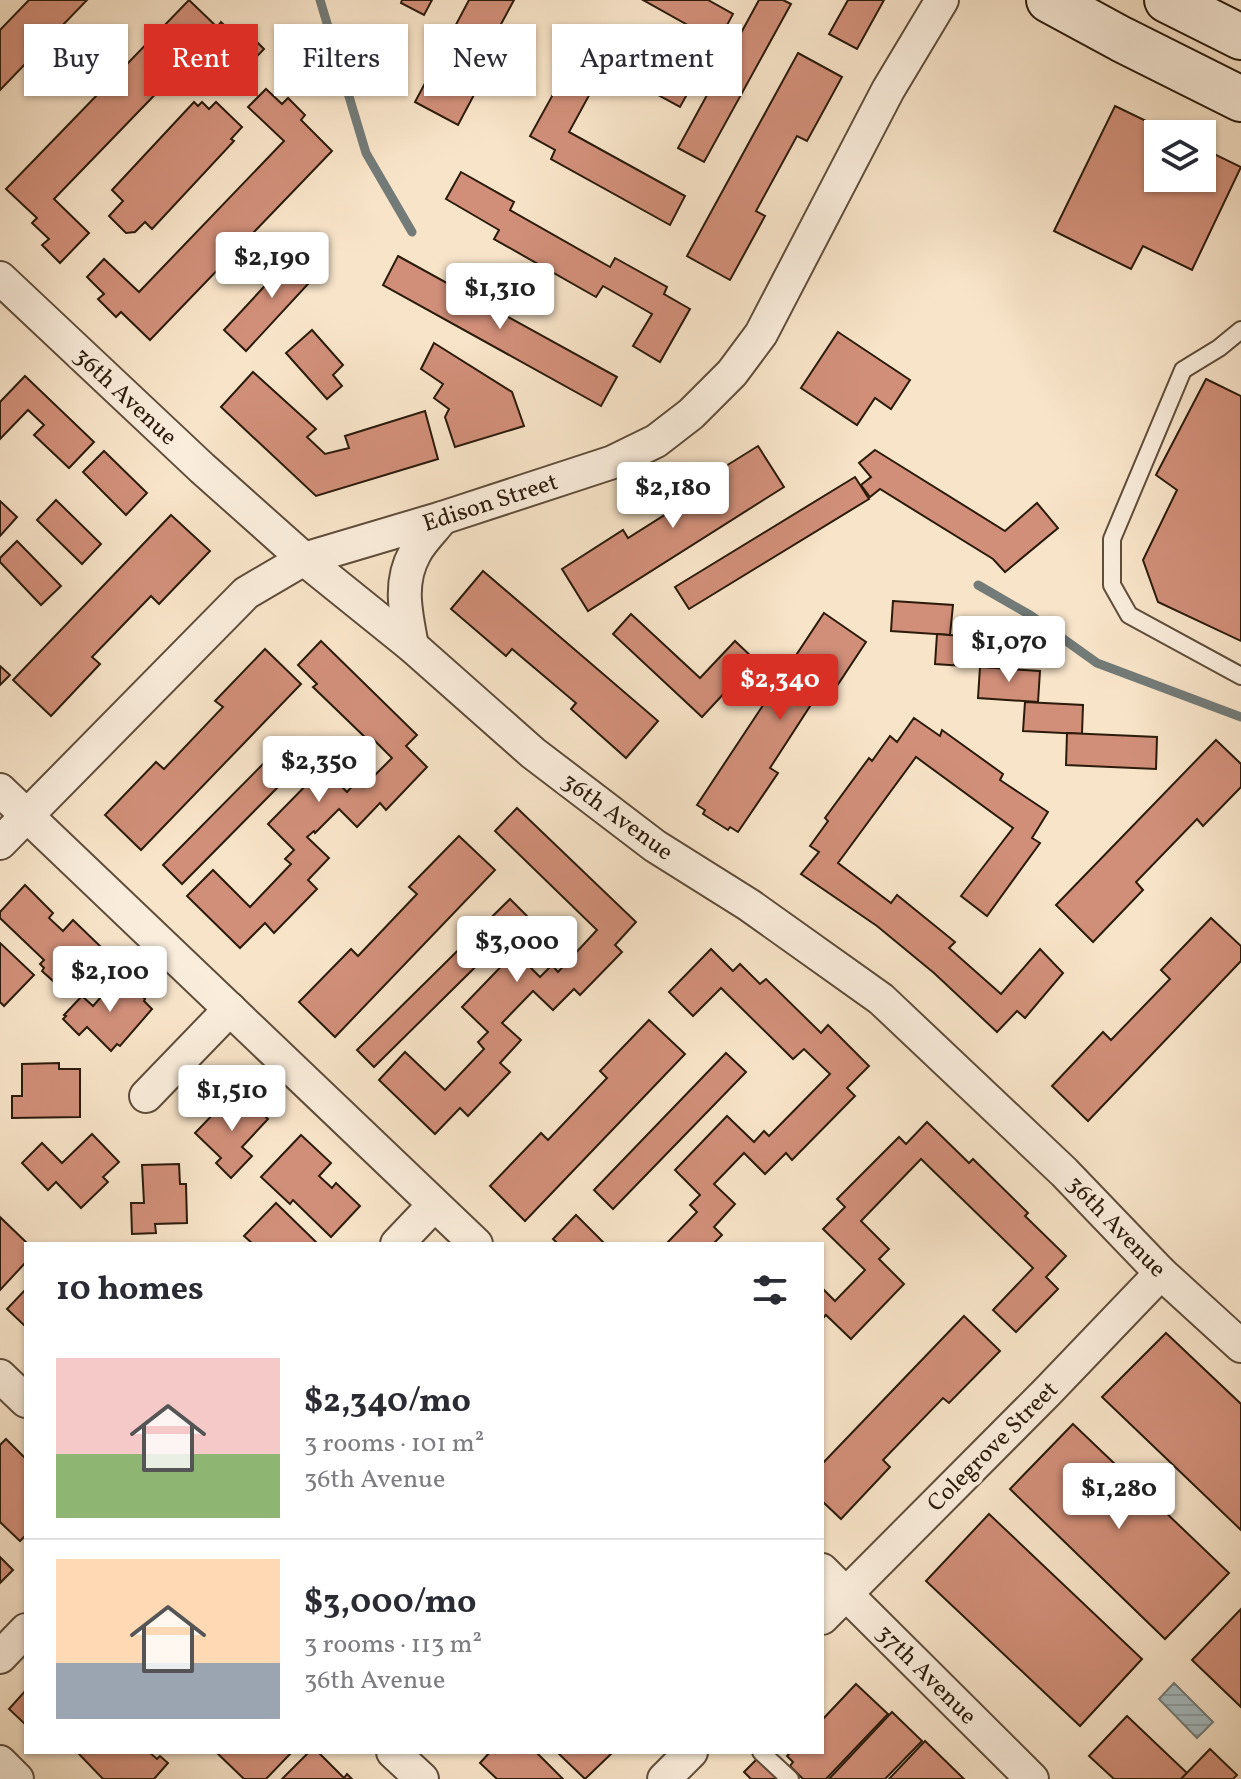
<!DOCTYPE html>
<html lang="en">
<head>
<meta charset="utf-8">
<style>
  body { margin:0; font-family:Vollkorn,serif; background:#f7f7f7; color:#2b2b33; height:100vh; display:flex; flex-direction:column; font-size:30px; white-space:nowrap }
  * { box-sizing:border-box; margin:0 }
  p { font-size:26px; color:#7c7c81 }
  .icon { flex:none; width:44px; height:44px; fill:none; stroke:currentColor; stroke-width:2; stroke-linecap:round; stroke-linejoin:round }
  .map { position:relative; flex:1; overflow:hidden }
  .side { position:absolute; left:24px; top:1242px; width:800px; height:512px; display:flex; flex-direction:column; background:#fff; border-radius:0px; box-shadow:0 2px 6px #0004 }
  .side>* { flex:none }
  .top-card { position:absolute; left:24px; top:24px; width:800px; height:72px; display:flex; gap:16px }
  .buttons { position:absolute; left:1144px; top:120px; display:grid; gap:16px }
  .buttons a { display:grid; place-items:center; width:72px; height:72px; border-radius:0px; background:#fff; box-shadow:0 2px 6px #0004; font-size:40px }
  .price { position:absolute; translate:-50% -68px; padding:0 18px; border-radius:8px; background:#fff; color:#222; font-size:26px; line-height:52px; filter:drop-shadow(0 2px 4px #0008) }
  .price::after { content:''; position:absolute; left:50%; top:48px; width:24px; height:18px; margin-left:-12px; background:inherit; clip-path:polygon(0 0,100% 0,50% 100%) }
  .price.active { background:#d93025; color:#fff }
  ul { padding:0; list-style:none }
  li { display:flex; align-items:center; gap:24px; height:200px; padding:0 32px }
  li+li { border-top:2px solid #e1e1e2 }
  li span { display:grid; place-items:center; flex:none; width:224px; height:160px; border-radius:0px; color:#555 }
  li>.icon { margin-inline-start:auto }
  span .icon { width:96px; height:96px; fill:#fffc; stroke-width:1 }
  li b { font-size:34px }
  h2 { display:flex; justify-content:space-between; align-items:center; height:96px; padding:0 32px; font-size:34px }
  .chip { padding:0 28px; border-radius:0px; background:#fff; box-shadow:0 2px 6px #0004; font-size:28px; line-height:72px }
  .chip.active { background:#d93025; color:#fff }
  .map>svg:first-child { display:block }
</style>
</head>
<body>
<div class="map">
<svg width="1241" height="1779" viewBox="0 0 1241 1779">
  <defs>
    <pattern id="water-rules" width="6" height="5" patternUnits="userSpaceOnUse" patternTransform="scale(2)"><rect width="6" height="5" fill="#a3bbc1"/><path d="M0 2.5h6" fill="none" stroke="#8ca0a4"/></pattern>
  </defs>
  <rect width="100%" height="100%" fill="#f8e4c9"/>
  <filter id="stains"><feTurbulence type="fractalNoise" baseFrequency=".0025" numOctaves="4"/><feColorMatrix values="0 0 0 0 .2 0 0 0 0 .09 0 0 0 0 .02 0 0 0 .5 -.17"/></filter>
  <radialGradient id="worn" r=".72"><stop offset=".6" stop-color="#630" stop-opacity="0"/><stop offset="1" stop-color="#630" stop-opacity=".3"/></radialGradient>
  <polygon fill="url(#water-rules)" stroke="#737b78" stroke-width="2" points="1174,1683 1213,1722 1197,1738 1159,1699"/>
  <g fill="none" stroke-linecap="round" stroke-linejoin="round">
    <g stroke="#737b78" stroke-width="9">
      <polyline points="320,0 366,153 412,232"/>
      <polyline points="978,585 1030,615 1097,663 1241,717"/>
    </g>
  </g>
  <g fill="#d18f79" stroke="#2c1b0b" stroke-width="2">
    <polygon points="29,0 87,0 0,90 0,30"/>
    <polygon points="189,0 217,27 221,22 239,40 247,32 264,49 234,80 201,47 54,199 89,233 60,263 42,245 49,239 32,223 37,218 6,189"/>
    <polygon points="402,0 432,0 424,15 401,3"/>
    <polygon points="469,0 514,0 485,54 493,59 458,125 415,102"/>
    <polygon points="643,0 708,0 733,14 718,42"/>
    <polygon points="759,0 783,0 791,4 704,162 678,148"/>
    <polygon points="848,0 884,0 857,49 829,34"/>
    <polygon points="588,31 614,45 618,37 695,80 680,107 605,66 569,132 685,196 670,225 551,159 555,150 530,136"/>
    <polygon points="798,53 842,77 807,141 797,136 756,211 765,216 730,280 687,256"/>
    <polygon points="266,89 282,104 288,98 305,115 301,120 332,151 150,340 121,312 116,317 98,299 104,294 87,277 104,259 139,292 284,141 248,107"/>
    <polygon points="194,102 198,106 202,102 209,109 216,102 242,127 231,139 234,141 152,229 145,222 135,232 126,233 109,216 123,201 112,190"/>
    <polygon points="1115,106 1173,134 1158,134 1158,178 1202,178 1202,148 1241,167 1192,270 1143,246 1131,269 1054,231"/>
    <polygon points="461,172 514,202 510,210 610,267 615,258 667,287 664,294 690,309 660,362 633,346 652,314 603,286 596,297 494,239 499,230 446,199"/>
    <polygon points="298,250 320,271 246,351 224,330"/>
    <polygon points="398,256 617,377 601,406 383,285"/>
    <polygon points="312,330 343,365 333,375 342,386 327,399 286,353"/>
    <polygon points="838,332 910,380 891,409 875,398 857,425 801,388"/>
    <polygon points="434,343 512,392 524,426 455,447 445,417 449,409 434,398 443,384 421,369"/>
    <polygon points="253,372 316,429 307,437 325,454 349,448 345,436 425,411 438,459 316,496 221,407"/>
    <polygon points="25,376 94,442 69,468 34,435 44,425 28,410 0,439 0,402"/>
    <polygon points="1206,379 1241,396 1241,641 1158,602 1143,560 1177,490 1156,475"/>
    <polygon points="758,446 784,487 588,611 562,569 623,530 628,538 701,492 697,484"/>
    <polygon points="875,450 1005,531 1037,503 1058,528 1005,572 993,559 880,489 870,497 861,485 871,477 859,463"/>
    <polygon points="104,451 147,493 126,515 83,472"/>
    <polygon points="855,477 869,499 689,609 675,587"/>
    <polygon points="56,500 101,544 82,564 37,520"/>
    <polygon points="0,501 17,517 0,536"/>
    <polygon points="171,515 210,551 159,604 151,596 92,657 100,664 51,716 13,680"/>
    <polygon points="17,541 61,586 41,605 0,562 0,558"/>
    <polygon points="483,571 658,721 626,758 571,709 576,703 512,649 506,656 451,609"/>
    <polygon points="893,601 953,605 950,635 891,631"/>
    <polygon points="824,613 866,642 825,704 816,697 770,768 778,773 738,832 730,827 728,830 703,814 705,810 697,805"/>
    <polygon points="631,614 700,678 735,641 755,660 702,717 613,634"/>
    <polygon points="937,634 997,639 994,668 935,664"/>
    <polygon points="321,641 417,735 406,746 427,767 386,810 380,803 357,827 339,809 315,833 314,831 307,837 329,858 308,880 317,889 274,933 265,923 240,948 187,896 213,870 250,907 291,864 285,859 294,850 268,824 323,768 347,792 357,781 363,787 392,758 373,739 370,742 313,687 317,684 298,665"/>
    <polygon points="265,649 301,684 141,850 105,815 156,762 164,769 223,707 215,701"/>
    <polygon points="0,666 10,675 0,685"/>
    <polygon points="980,667 1040,671 1038,702 978,698"/>
    <polygon points="1025,702 1083,705 1082,734 1023,731"/>
    <polygon points="914,718 940,736 942,730 1003,774 1000,780 1048,812 1032,838 1040,843 987,916 961,896 1013,828 916,757 838,863 891,903 897,895 955,942 949,948 1001,994 1040,949 1063,973 1025,1018 1017,1011 997,1032 934,973 877,926 801,874 819,852 810,846 828,821 825,818 869,758 872,761 890,736 897,742"/>
    <polygon points="1067,733 1157,737 1156,769 1066,765"/>
    <polygon points="1216,740 1241,764 1241,787 1203,826 1197,819 1136,882 1143,890 1093,942 1056,905"/>
    <polygon points="265,762 284,781 182,884 163,865"/>
    <polygon points="517,808 636,922 615,945 622,952 580,995 574,989 553,1010 533,991 502,1023 521,1040 500,1063 510,1072 468,1116 460,1108 435,1134 379,1080 405,1052 445,1090 484,1049 478,1042 488,1032 462,1007 515,952 540,977 552,965 558,972 597,930 495,831"/>
    <polygon points="459,836 495,870 335,1037 299,1002 351,949 358,956 417,894 409,887"/>
    <polygon points="25,885 53,913 49,918 63,931 73,920 101,947 62,989 42,971 44,968 40,964 44,960 0,918 0,912"/>
    <polygon points="510,899 527,916 374,1067 357,1050"/>
    <polygon points="1211,918 1241,946 1241,961 1088,1121 1052,1086 1103,1032 1111,1040 1170,979 1161,970"/>
    <polygon points="0,943 34,975 4,1006 0,1002"/>
    <polygon points="711,949 733,971 740,964 760,984 766,979 821,1033 828,1025 869,1066 847,1088 855,1096 792,1160 786,1153 765,1174 744,1153 714,1184 735,1204 714,1227 722,1235 713,1244 666,1244 697,1212 690,1205 700,1195 675,1170 727,1116 754,1142 764,1131 769,1136 830,1074 804,1049 793,1059 721,988 693,1016 669,992"/>
    <polygon points="120,976 145,999 144,1001 152,1009 120,1046 117,1044 111,1051 87,1027 79,1035 63,1019 66,1016 64,1015 82,996 93,1006"/>
    <polygon points="649,1020 685,1054 525,1221 490,1186 541,1133 548,1140 607,1078 600,1071"/>
    <polygon points="726,1053 746,1072 613,1209 594,1190"/>
    <polygon points="59,1063 59,1069 80,1069 80,1117 12,1118 12,1096 22,1096 22,1064"/>
    <polygon points="242,1094 268,1119 242,1147 252,1156 231,1178 216,1163 221,1158 195,1133 221,1106 226,1110"/>
    <polygon points="927,1122 969,1163 973,1159 1028,1213 1025,1216 1066,1256 1046,1277 1058,1289 1016,1332 993,1310 1033,1268 921,1159 861,1221 889,1249 879,1259 904,1284 851,1339 826,1315 822,1319 822,1288 835,1301 865,1270 823,1229 845,1207 837,1199 899,1137 906,1144"/>
    <polygon points="92,1134 119,1162 103,1177 108,1182 81,1208 56,1182 48,1190 22,1163 42,1143 62,1163"/>
    <polygon points="301,1135 331,1163 319,1176 332,1188 336,1183 360,1206 331,1237 293,1200 290,1204 261,1177"/>
    <polygon points="179,1164 180,1184 186,1184 187,1223 155,1224 156,1233 132,1234 131,1203 144,1203 142,1165"/>
    <polygon points="276,1203 318,1244 253,1244 244,1236"/>
    <polygon points="576,1215 605,1244 558,1244 553,1239"/>
    <polygon points="0,1217 28,1244 26,1244 26,1262 0,1290"/>
    <polygon points="26,1289 26,1327 7,1309"/>
    <polygon points="964,1316 1000,1351 949,1403 943,1398 883,1460 890,1467 841,1519 822,1501 822,1464"/>
    <polygon points="1166,1333 1241,1404 1241,1530 1102,1397"/>
    <polygon points="1073,1424 1229,1573 1165,1639 1010,1489"/>
    <polygon points="6,1439 26,1459 26,1535 20,1541 0,1522 0,1445"/>
    <polygon points="989,1514 1142,1659 1080,1726 926,1581"/>
    <polygon points="0,1557 13,1570 0,1583"/>
    <polygon points="1241,1609 1241,1707 1192,1660"/>
    <polygon points="856,1684 888,1714 826,1779 803,1779 790,1766 793,1762 787,1756 791,1752 822,1752 822,1720"/>
    <polygon points="26,1690 26,1725 9,1709"/>
    <polygon points="892,1712 922,1741 885,1779 829,1779"/>
    <polygon points="1127,1716 1187,1773 1181,1779 1114,1779 1089,1756"/>
    <polygon points="925,1741 964,1779 889,1779"/>
    <polygon points="1210,1749 1237,1775 1233,1779 1181,1779"/>
    <polygon points="80,1752 149,1752 157,1759 160,1756 168,1763 154,1779 103,1779 79,1754"/>
    <polygon points="216,1752 292,1752 266,1779 244,1779"/>
    <polygon points="309,1752 318,1752 344,1778 347,1774 352,1779 282,1779"/>
    <polygon points="490,1752 536,1752 563,1779 497,1779 480,1763"/>
    <polygon points="557,1752 610,1752 612,1753 585,1779"/>
    <polygon points="757,1759 777,1779 751,1779 744,1772"/>
  </g>
  <g fill="none" stroke-linecap="round" stroke-linejoin="round">
    <defs>
      <g id="lane">
        <polyline points="1241,330 1219,348 1183,370 1112,539 1112,585 1129,615 1241,676"/>
        <polyline points="761,1752 790,1779"/>
      </g>
      <g id="street">
        <polyline points="0,278 202,468 304,559 412,646 533,753 655,846 749,905 881,999 1064,1172 1161,1273 1241,1346"/>
        <path d="M 412,646 C 406,614 398,583 415,553 C 421,541 434,529 442,518"/>
        <polyline points="0,790 476,1244"/>
        <polyline points="0,843 246,593 304,559 442,518 613,462 656,441 691,414 732,373 761,334 888,90 942,0"/>
        <polyline points="146,1096 230,1009"/>
        <polyline points="397,1244 434,1205"/>
        <polyline points="0,1376 26,1401"/>
        <polyline points="822,1570 1032,1779"/>
        <polyline points="822,1618 1047,1392 1161,1273"/>
        <polyline points="0,1657 26,1630"/>
        <polyline points="393,1752 422,1779"/>
        <polyline points="0,1762 17,1779"/>
        <polyline points="664,1779 691,1752"/>
      </g>
      <g id="secondary">
        <polyline points="1049,0 1121,39 1241,99"/>
        <polyline points="1167,0 1241,37"/>
      </g>
    </defs>
    <use href="#lane" stroke="#5f4d3a" stroke-width="20"/>
    <use href="#street" stroke="#5f4d3a" stroke-width="36"/>
    <use href="#secondary" stroke="#2c1b0b" stroke-width="48"/>
    <use href="#lane" stroke="#faeddc" stroke-width="16"/>
    <use href="#street" stroke="#faeddc" stroke-width="32"/>
    <use href="#secondary" stroke="#faeddc" stroke-width="44"/>
  </g>
  <g text-anchor="middle" stroke-width="8" stroke-linejoin="round" paint-order="stroke">
    <g font-size="24" fill="#2c1b0b" stroke="#faeddc">
      <text transform="translate(126 396) rotate(43)" y="8">36th Avenue</text>
      <text transform="translate(490 502) rotate(-18)" y="8">Edison Street</text>
      <text transform="translate(618 816) rotate(36)" y="8">36th Avenue</text>
      <text transform="translate(1117 1226) rotate(46)" y="8">36th Avenue</text>
      <text transform="translate(992 1446) rotate(-45)" y="8">Colegrove Street</text>
      <text transform="translate(927 1674) rotate(45)" y="8">37th Avenue</text>
    </g>
  </g>
  <rect width="100%" height="100%" filter="url(#stains)"/>
  <rect width="100%" height="100%" fill="url(#worn)"/>
</svg>
<div class="buttons">
<a><svg class="icon" aria-label="layers" viewBox="0 0 24 24"><path d="M12 4l9 5-9 5-9-5zM3 14l9 5 9-5"/></svg></a>
</div>
<b class="price" style="left:272px;top:300px">$2,190</b>
<b class="price" style="left:500px;top:331px">$1,310</b>
<b class="price" style="left:673px;top:530px">$2,180</b>
<b class="price" style="left:1009px;top:684px">$1,070</b>
<b class="price active" style="left:780px;top:722px">$2,340</b>
<b class="price" style="left:319px;top:804px">$2,350</b>
<b class="price" style="left:517px;top:984px">$3,000</b>
<b class="price" style="left:110px;top:1014px">$2,100</b>
<b class="price" style="left:232px;top:1133px">$1,510</b>
<b class="price" style="left:1119px;top:1531px">$1,280</b>
<div class="top-card">
<a class="chip">Buy</a>
<a class="chip active">Rent</a>
<a class="chip">Filters</a>
<a class="chip">New</a>
<a class="chip">Apartment</a>
</div>
<section class="side">
<h2>10 homes<svg class="icon" aria-label="filters" viewBox="0 0 24 24"><path d="M4 7h16M4 17h16"/><circle cx="9" cy="7" r="2"/><circle cx="15" cy="17" r="2"/></svg></h2>
<ul>
<li><span style="background:linear-gradient(#f6c9c9 60%,#8fb573 0)"><svg class="icon" aria-label="home" viewBox="0 0 24 24"><path d="M3 11l9-7 9 7M6 9v11h12V9"/></svg></span><div><b>$2,340/mo</b><p>3 rooms · 101 m²</p><p>36th Avenue</p></div></li>
<li><span style="background:linear-gradient(#ffd9b3 65%,#9aa5b1 0)"><svg class="icon" aria-label="home" viewBox="0 0 24 24"><path d="M3 11l9-7 9 7M6 9v11h12V9"/></svg></span><div><b>$3,000/mo</b><p>3 rooms · 113 m²</p><p>36th Avenue</p></div></li>
</ul>
</section>
</div>
</body>
</html>
